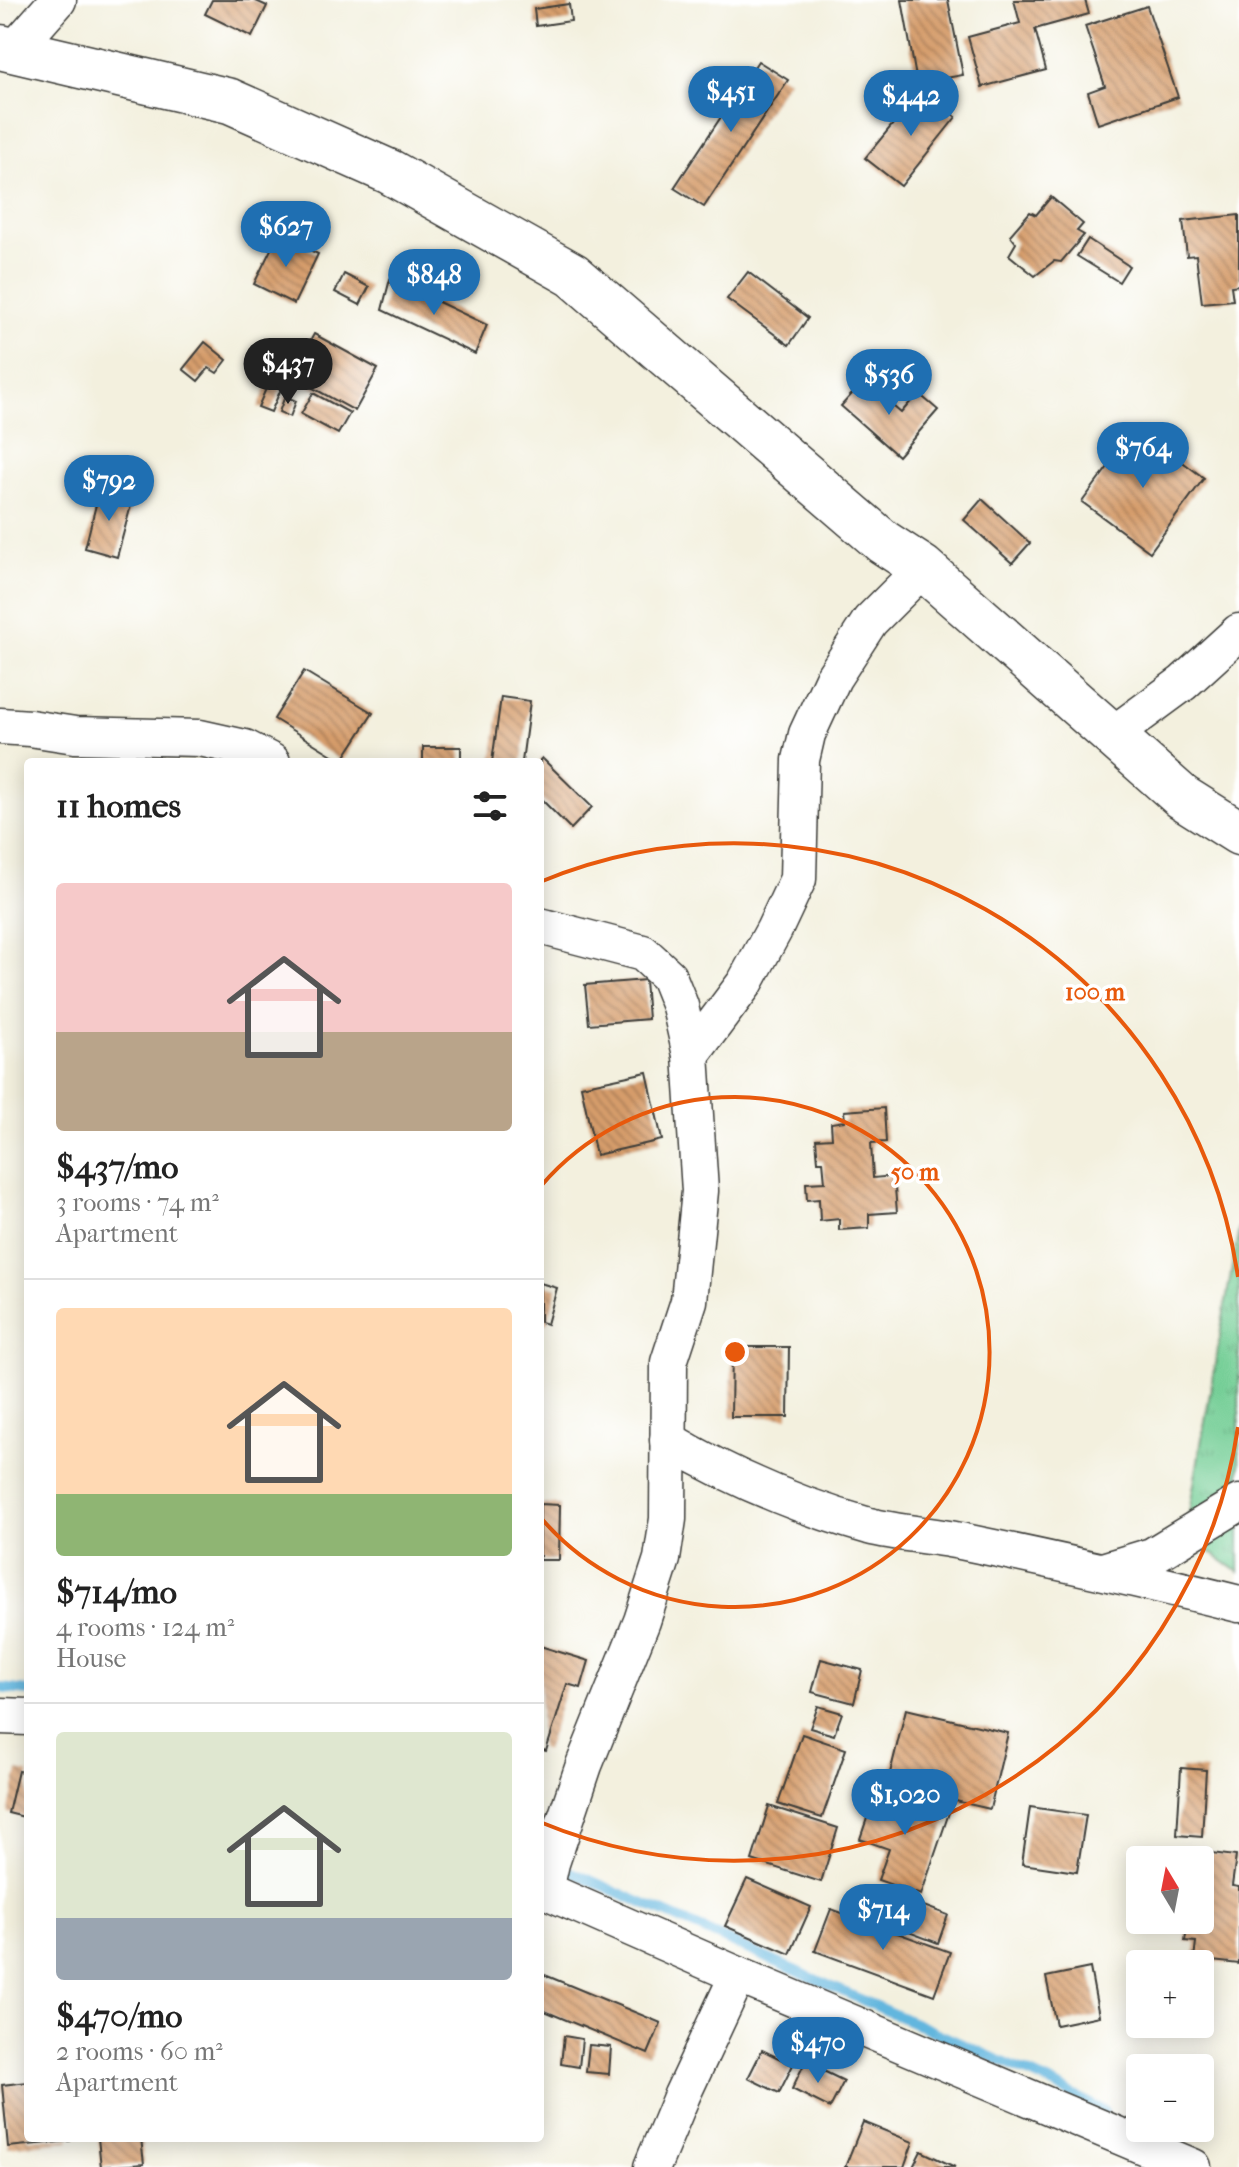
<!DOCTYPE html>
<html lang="en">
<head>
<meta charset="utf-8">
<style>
  body { margin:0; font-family:"IM FELL French Canon",serif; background:#f6f6f6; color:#222; height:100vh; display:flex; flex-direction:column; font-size:30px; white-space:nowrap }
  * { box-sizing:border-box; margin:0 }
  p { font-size:26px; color:#767676 }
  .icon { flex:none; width:44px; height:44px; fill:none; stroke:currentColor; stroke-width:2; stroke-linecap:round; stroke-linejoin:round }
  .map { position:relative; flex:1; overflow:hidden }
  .drawer { position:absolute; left:24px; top:758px; width:520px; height:1384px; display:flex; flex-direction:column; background:#fff; border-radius:8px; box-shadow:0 4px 20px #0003 }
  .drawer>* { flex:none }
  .needle { width:52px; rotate:350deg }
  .tools { position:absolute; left:1126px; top:1846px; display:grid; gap:16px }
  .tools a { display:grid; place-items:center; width:88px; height:88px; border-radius:8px; background:#fff; box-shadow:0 4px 20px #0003; font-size:40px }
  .price { position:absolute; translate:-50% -68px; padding:0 18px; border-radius:28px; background:#1f6fb2; color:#fff; font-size:26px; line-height:52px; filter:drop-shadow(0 2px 4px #0008) }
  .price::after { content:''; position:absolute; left:50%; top:48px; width:24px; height:18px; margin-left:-12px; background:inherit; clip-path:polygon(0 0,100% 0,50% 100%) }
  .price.active { background:#222; color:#fff }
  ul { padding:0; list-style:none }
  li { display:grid; align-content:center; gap:16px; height:424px; padding:0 32px }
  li+li { border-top:2px solid #e0e0e0 }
  li span { display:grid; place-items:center; height:248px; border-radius:8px; color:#555 }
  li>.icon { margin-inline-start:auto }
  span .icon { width:144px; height:144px; fill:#fffc; stroke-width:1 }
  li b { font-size:34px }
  h2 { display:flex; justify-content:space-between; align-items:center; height:96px; padding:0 32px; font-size:34px }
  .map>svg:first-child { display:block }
</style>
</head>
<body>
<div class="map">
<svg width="1239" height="2167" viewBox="0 0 1239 2167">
  <defs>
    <pattern id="park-tufts" width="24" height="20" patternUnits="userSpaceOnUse" patternTransform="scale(2)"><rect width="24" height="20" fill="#73ce95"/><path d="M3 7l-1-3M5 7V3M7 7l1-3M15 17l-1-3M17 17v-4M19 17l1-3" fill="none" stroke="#63b080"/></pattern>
    <pattern id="building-back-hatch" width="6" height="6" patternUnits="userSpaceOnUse" patternTransform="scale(2)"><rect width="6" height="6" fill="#d59c6b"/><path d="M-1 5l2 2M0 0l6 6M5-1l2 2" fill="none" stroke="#ac7e57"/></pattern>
  </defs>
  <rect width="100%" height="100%" fill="#fff"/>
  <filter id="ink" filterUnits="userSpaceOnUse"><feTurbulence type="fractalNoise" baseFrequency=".0125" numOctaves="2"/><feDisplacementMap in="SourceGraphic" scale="16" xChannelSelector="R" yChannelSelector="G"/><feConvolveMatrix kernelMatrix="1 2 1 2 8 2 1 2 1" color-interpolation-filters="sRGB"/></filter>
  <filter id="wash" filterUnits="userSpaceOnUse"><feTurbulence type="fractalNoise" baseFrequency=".006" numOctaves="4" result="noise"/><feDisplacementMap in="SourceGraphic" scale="32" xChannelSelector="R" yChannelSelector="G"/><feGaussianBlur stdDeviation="1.8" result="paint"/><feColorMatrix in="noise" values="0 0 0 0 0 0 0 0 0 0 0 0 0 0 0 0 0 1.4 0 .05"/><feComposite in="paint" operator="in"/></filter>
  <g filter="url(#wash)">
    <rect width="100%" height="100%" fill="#f3f0de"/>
    <polygon fill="url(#park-tufts)" stroke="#487558" stroke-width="2" points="1239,1227 1239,1572 1185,1535"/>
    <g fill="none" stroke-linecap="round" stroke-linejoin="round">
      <g stroke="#62b6de" stroke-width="10">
        <polyline points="0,1688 28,1691"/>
        <polyline points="556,1865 1046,2081 1104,2111"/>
      </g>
    </g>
    <g id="blocks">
      <g fill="url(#building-back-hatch)">
        <polygon points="212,0 254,0 267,6 252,37 205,14"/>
        <polygon points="902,0 948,0 963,75 917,83"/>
        <polygon points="1014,0 1085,0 1089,14 1035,29 1046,70 982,87 968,37 1020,23"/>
        <polygon points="569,4 571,21 536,26 534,9"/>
        <polygon points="1147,6 1178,97 1098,124 1088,92 1105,86 1085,26"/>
        <polygon points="758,61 788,80 704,207 674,188"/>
        <polygon points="921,90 956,117 901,186 865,158"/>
        <polygon points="1051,197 1083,224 1077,231 1084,235 1061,262 1054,261 1035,276 1009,255 1016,243 1010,235 1030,212 1036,215"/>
        <polygon points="1239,215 1239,285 1231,286 1233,300 1202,303 1196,255 1187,256 1183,221"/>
        <polygon points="278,235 318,254 294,304 254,284"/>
        <polygon points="1088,239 1129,266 1119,282 1077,256"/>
        <polygon points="748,272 808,318 789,345 727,299"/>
        <polygon points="344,274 369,287 360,305 335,292"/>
        <polygon points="390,279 487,325 475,354 382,310"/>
        <polygon points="314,334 378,369 355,411 291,376"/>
        <polygon points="205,342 227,360 217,373 209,368 198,381 183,369"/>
        <polygon points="864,381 901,413 918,393 938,410 898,456 841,406"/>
        <polygon points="268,384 281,389 271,412 258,407"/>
        <polygon points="313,393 350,413 338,434 301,414"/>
        <polygon points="285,396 296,401 290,417 279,412"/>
        <polygon points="1137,428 1204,478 1150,552 1082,502"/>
        <polygon points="100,489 133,498 117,557 85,548"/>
        <polygon points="982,499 1030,543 1012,563 964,520"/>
        <polygon points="304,671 373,713 342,761 274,719"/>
        <polygon points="501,697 530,701 522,762 492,762"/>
        <rect x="423" y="747" width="38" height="15"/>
        <polygon points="542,758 592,807 571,829 540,798 540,760"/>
        <polygon points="645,980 648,1019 589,1024 585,985"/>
        <polygon points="647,1072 662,1140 596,1155 581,1086"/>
        <polygon points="884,1108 886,1142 871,1143 873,1178 894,1176 897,1212 869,1214 869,1228 839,1230 839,1219 820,1221 819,1199 807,1200 806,1183 825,1182 823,1161 818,1161 816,1139 832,1138 831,1123 845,1121 844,1111"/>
        <polygon points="540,1283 557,1288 547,1324 540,1322"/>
        <polygon points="732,1347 789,1347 788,1417 731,1417"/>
        <polygon points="540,1504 560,1505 559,1560 540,1560"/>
        <polygon points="540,1646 589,1661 581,1688 567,1684 546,1751 540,1749"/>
        <polygon points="821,1659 862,1670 854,1703 812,1692"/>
        <polygon points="818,1706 842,1713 834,1735 810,1728"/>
        <polygon points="906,1709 1008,1733 990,1809 887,1785"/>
        <polygon points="802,1734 846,1749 822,1818 778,1804"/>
        <polygon points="1181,1768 1206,1770 1202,1837 1177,1835"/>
        <polygon points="18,1771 28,1773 28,1818 8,1813"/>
        <polygon points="878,1786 950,1810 921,1895 878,1880 889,1849 860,1839"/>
        <polygon points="769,1806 838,1828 821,1882 752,1860"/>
        <polygon points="1030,1807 1086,1815 1077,1872 1022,1864"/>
        <polygon points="1195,1851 1236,1856 1232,1886 1239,1887 1239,1964 1194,1959 1196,1942 1185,1941 1188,1920 1200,1920 1200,1860 1194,1860"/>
        <polygon points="747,1879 811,1907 790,1954 725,1926"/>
        <polygon points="873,1887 948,1915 938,1943 863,1915"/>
        <polygon points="831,1909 950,1952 934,1995 815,1951"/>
        <polygon points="1090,1968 1099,2016 1056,2025 1046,1977"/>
        <polygon points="540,1973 661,2023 648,2054 540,2009"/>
        <polygon points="564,2036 582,2039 579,2067 561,2064"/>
        <polygon points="589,2045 611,2047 609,2074 586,2072"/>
        <polygon points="762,2050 793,2065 779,2093 748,2078"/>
        <polygon points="805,2062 844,2081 830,2108 792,2089"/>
        <polygon points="28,2082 28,2138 69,2138 70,2141 8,2147 2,2085"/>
        <polygon points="863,2122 913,2142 904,2167 845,2167"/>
        <polygon points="98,2138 141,2138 144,2164 101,2167"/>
        <polygon points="921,2151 955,2167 913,2167"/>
      </g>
    </g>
  </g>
  <g filter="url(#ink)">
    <use href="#blocks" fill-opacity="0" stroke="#3c3c39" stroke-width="2"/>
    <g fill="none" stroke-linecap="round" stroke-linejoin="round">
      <defs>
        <g id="minor">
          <polyline points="14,50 58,0"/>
          <polyline points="0,726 30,728 75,735 200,738 245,748 272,762"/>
          <polyline points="1111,736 1183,683 1239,632"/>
          <polyline points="540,926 643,953 668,976 680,1006 691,1055 700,1191 689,1301 669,1362 668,1519 662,1559 642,1621 584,1765 551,1863 545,1890"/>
          <polyline points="691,1055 745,983 774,930 798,879 801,760 807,734 833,678 870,621 923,568"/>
          <path d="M 668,1440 C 730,1477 799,1506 869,1526 C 900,1534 934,1535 965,1542 C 1057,1561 1148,1581 1239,1604"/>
          <polyline points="1106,1570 1152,1556 1239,1503"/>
          <polyline points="0,1716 28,1717"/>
          <polyline points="540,1888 738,1975 1193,2167"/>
          <polyline points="652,2167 682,2095 738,1975"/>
        </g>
        <polyline id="tertiary" points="0,47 230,101 390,172 573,275 883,542 923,568 1182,797 1239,833"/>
      </defs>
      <use href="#minor" stroke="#3c3c39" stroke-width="39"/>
      <use href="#tertiary" stroke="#3c3c39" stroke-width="47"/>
      <use href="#minor" stroke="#fff" stroke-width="36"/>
      <use href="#tertiary" stroke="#fff" stroke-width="44"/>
    </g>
  </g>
  <g fill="none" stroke="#e8590c" stroke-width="4">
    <path d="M541 1186A255 255 0 1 1 541 1518"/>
    <path d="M1238 1427A509 509 0 0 1 540 1822M540 882A509 509 0 0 1 1238 1277"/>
  </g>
  <circle cx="735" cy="1352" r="12" fill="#e8590c" stroke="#fff" stroke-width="4"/>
  <g font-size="24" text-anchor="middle" font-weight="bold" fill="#e8590c" stroke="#fff" stroke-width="7" stroke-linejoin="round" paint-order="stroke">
    <text x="1095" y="1000">100 m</text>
    <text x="915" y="1180">50 m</text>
  </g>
</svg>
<div class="tools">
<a><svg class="needle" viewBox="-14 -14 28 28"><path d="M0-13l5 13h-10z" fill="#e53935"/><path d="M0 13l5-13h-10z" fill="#767676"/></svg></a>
<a>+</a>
<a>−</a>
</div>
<b class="price" style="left:731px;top:134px">$451</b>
<b class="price" style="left:911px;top:138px">$442</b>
<b class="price" style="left:286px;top:269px">$627</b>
<b class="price" style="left:434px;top:317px">$848</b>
<b class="price active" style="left:288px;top:406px">$437</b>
<b class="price" style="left:889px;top:417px">$536</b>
<b class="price" style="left:1143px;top:490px">$764</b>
<b class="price" style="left:109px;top:523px">$792</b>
<b class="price" style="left:905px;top:1837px">$1,020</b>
<b class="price" style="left:883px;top:1952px">$714</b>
<b class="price" style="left:818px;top:2085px">$470</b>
<section class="drawer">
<h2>11 homes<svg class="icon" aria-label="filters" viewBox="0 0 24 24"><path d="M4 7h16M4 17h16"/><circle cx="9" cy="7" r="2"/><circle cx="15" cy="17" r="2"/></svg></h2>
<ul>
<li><span style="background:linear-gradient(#f6c9c9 60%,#b9a48a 0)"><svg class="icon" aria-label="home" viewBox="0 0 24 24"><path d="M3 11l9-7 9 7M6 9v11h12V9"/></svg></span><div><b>$437/mo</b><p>3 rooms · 74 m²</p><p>Apartment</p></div></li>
<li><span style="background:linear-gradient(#ffd9b3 75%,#8fb573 0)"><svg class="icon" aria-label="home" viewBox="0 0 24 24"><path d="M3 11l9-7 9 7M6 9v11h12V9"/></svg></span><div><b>$714/mo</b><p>4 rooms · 124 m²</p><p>House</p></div></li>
<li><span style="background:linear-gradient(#dfe7d0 75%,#9aa5b1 0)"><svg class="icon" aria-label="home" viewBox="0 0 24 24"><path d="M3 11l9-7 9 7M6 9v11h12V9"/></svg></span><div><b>$470/mo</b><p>2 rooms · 60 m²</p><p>Apartment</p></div></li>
</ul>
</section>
</div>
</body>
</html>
